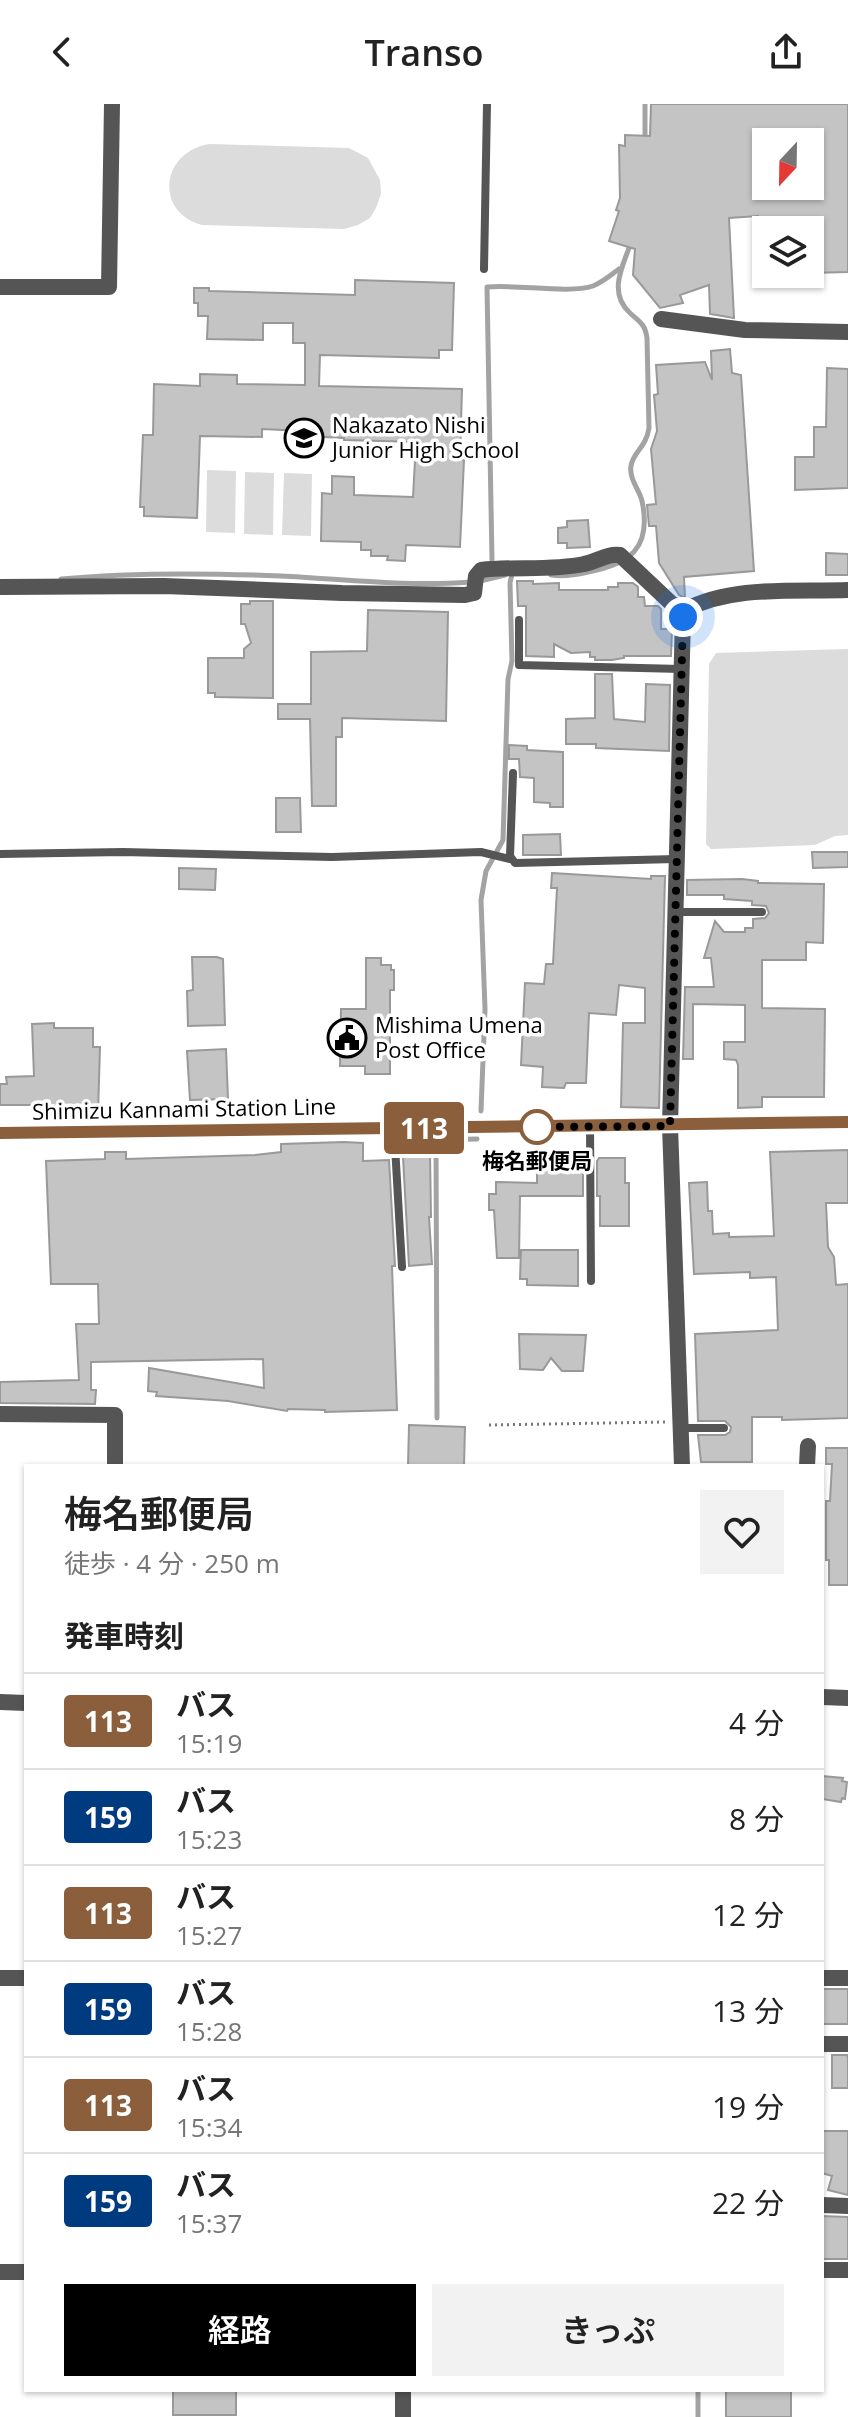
<!DOCTYPE html>
<html lang="ja">
<head>
<meta charset="utf-8">
<style>
	:root { --surface:#fff; --page:#f2f2f2; --text:#222; --muted:#767676; --line:#e0e0e0; --accent:#000 }
	body { margin:0; font-family:"Open Sans","Noto Sans JP",sans-serif; background:var(--page); color:var(--text); height:100vh; display:flex; flex-direction:column; font-size:30px; white-space:nowrap }
	* { box-sizing:border-box; margin:0 }
	p { font-size:26px; color:var(--muted) }
	.icon { flex:none; width:44px; height:44px; fill:none; stroke:currentColor; stroke-width:2; stroke-linecap:round; stroke-linejoin:round }
	.map { position:relative; flex:1; overflow:hidden }
	.sheet { position:absolute; left:24px; top:1360px; width:800px; height:928px; display:flex; flex-direction:column; background:var(--surface); border-radius:0px; box-shadow:0 2px 6px #0004 }
	.sheet>* { flex:none }
	.badge { padding:0 16px; border-radius:6px; font-size:28px; line-height:52px }
	.needle { width:52px; rotate:202deg }
	.controls { position:absolute; left:752px; top:24px; display:grid; gap:16px }
	.controls a { display:grid; place-items:center; width:72px; height:72px; border-radius:0px; background:var(--surface); box-shadow:0 2px 6px #0004; font-size:40px }
	.you { position:absolute; width:40px; height:40px; margin:-20px; border:6px solid #fff; border-radius:50%; background:#1a73e8; box-shadow:0 0 0 12px #1a73e833 }
	.map>.badge { position:absolute; translate:-50% -50%; box-shadow:0 0 0 4px #fff }
	h2 { padding:0 40px; font-size:30px; line-height:72px }
	.round { display:grid; place-items:center; flex:none; width:84px; height:84px; border-radius:0px; background:var(--page) }
	.summary { display:flex; align-items:center; justify-content:space-between; height:136px; padding:0 40px }
	h1 { font-size:38px; font-weight:600; line-height:60px }
	.action { display:flex; gap:16px; margin-top:auto; padding:16px 40px }
	.action a { flex:1; height:92px; border-radius:0px; background:var(--accent); color:#fff; font-size:32px; font-weight:600; line-height:92px; text-align:center }
	.action a+a { background:var(--page); color:var(--text) }
	ul { padding:0; list-style:none }
	li { display:flex; align-items:center; gap:24px; height:96px; padding:0 40px; border-top:2px solid var(--line) }
	li div { flex:1 }
	li b { display:block; font-size:30px }
	li em { font-style:normal }
	li .badge { min-width:88px; font-weight:700; text-align:center }
	header { display:flex; justify-content:space-between; align-items:center; height:104px; padding:0 40px; background:var(--surface); font-size:36px; font-weight:600 }
	.map>svg:first-child { display:block }
</style>
</head>
<body>
<header><svg class="icon" aria-label="back" viewBox="0 0 24 24"><path d="M15 5l-7 7 7 7"/></svg>Transo<svg class="icon" aria-label="share" viewBox="0 0 24 24"><path d="M12 15V3M7 8l5-5 5 5M5 13v7h14v-7"/></svg></header>
<div class="map">
<svg width="848" height="2313" viewBox="0 0 848 2313">
	<rect width="100%" height="100%" fill="#fff"/>
	<path fill="#dcdcdc" d="M209 40 349 44 368 54 380 76 381 90 376 104 370 114 358 121 344 125 202 121C154 108 161 48 209 40Z
		M207 366 236 367 235 429 206 428Z
		M245 368 274 369 273 431 244 430Z
		M284 369 312 370 311 432 282 431Z
		M848 545V731L835 732 815 741 711 745 706 740 709 560 716 549Z"/>
	<g fill="none" stroke-linecap="round" stroke-linejoin="round">
		<path stroke="#a3a3a3" stroke-width="5" d="M645 0V35
			M492 456 487 183C516 180 569 190 593 182 603 178 611 171 619 165
			M551 471C564 473 575 471 588 468 630 460 652 444 642 397 639 385 629 375 631 362 633 348 646 344 649 324L647 234C645 220 640 218 630 209 608 189 622 163 631 139
			M61 475C134 468 207 469 281 472 344 475 407 483 470 478
			M480 477 505 471
			M481 1007 485 905 481 796 486 767 503 736 508 575 512 557 510 479 512 470
			M437 1314 436 1036 477 1035
			M698 2286V2313"/>
	</g>
	<path fill="#c4c4c4" stroke="#999" stroke-width="2" fill-rule="evenodd" d="M651 0H848V168L810 169V126H758V112L729 114 734 214 710 210 709 181 680 191 683 199 660 204 633 171 635 145 609 137 619 107 616 106 620 94 619 41 625 42V31L650 32ZM766 38H810V82H766Z
		M355 176 454 179 452 246H439V254L320 251 319 282 462 285 460 355 464 356 460 443 406 441 405 457 387 456 388 452H371V446H361V438L321 437 322 389 332 390V372L354 373V391L413 393 416 338 344 336V334L304 332V327L262 325V333L200 332 197 414 144 412V403H140L143 331H153L154 280 200 282V270L237 271V280L305 281V239H293V219H263V236L207 235 208 212H198V199H194V184H209V187L355 191Z
		M730 245 732 269 741 271 754 467 684 473 685 494 679 491 659 459 656 422H649L647 401 656 400 651 345 657 327 654 291 658 290 656 261 705 258 712 276 711 247Z
		M827 264 848 265V384L795 386V353H814V323H826Z
		M588 416 590 443 567 444V439H558V424L567 423V417Z
		M826 449 848 450V471H826Z
		M517 477H533V480L559 479V486H608V483H618V479H633L638 483V493H644L645 502H658L661 505V525H672L671 552H624V554L612 556H595V553H590V548L571 549 554 540V553L526 552V502H518Z
		M250 497H273V594L215 593V589H208V554H244V545L251 539 245 520H241V500H250Z
		M368 506 448 508 446 617 342 614V633H336V702H312L310 615H278V600H311V548L367 547Z
		M595 570H612L614 615 645 618 646 580 670 581 669 647 596 644V640H566V615L595 614Z
		M509 641 527 642V646L563 648V703H550V699L534 698V674L520 673 519 655H509Z
		M276 694H300L301 728H276Z
		M560 730 561 751H523V731Z
		M812 748H848V763L813 764Z
		M179 764 216 765 215 786 179 785Z
		M552 769 651 775V772H665L659 1004 621 1003 623 919H645V884L619 881 616 911 589 909 586 979H566L564 984 542 983 543 963 521 961 525 879 544 880 546 860H553L557 784H551Z
		M742 775 758 777V779L824 780 823 839 806 838V856H762V904L825 905 824 993H762V1003L738 1004V961L736 956 724 955V938H745V901L693 900V955H683L685 883H714L711 854H704L715 817 724 828H745V824H753V815L765 814 769 809 766 802 752 801V797L724 795V791H687V776Z
		M192 853H217L223 855 225 921 188 922 187 887 193 886Z
		M366 854H381V861H391V866H394V886H390V970H365V962H340L341 905H366Z
		M54 919V924H93V943H100L98 1010 35 1011V1001H0V980H7L6 973 34 972 32 920Z
		M226 945 228 995 190 996 187 947Z
		M402 1035H433V1050H430L431 1113H429L432 1160 409 1162Z
		M344 1038 363 1039V1057L389 1056 395 1162H392L397 1306 325 1308V1306L288 1305 287 1307 228 1297 156 1292 157 1288 148 1287 149 1264 264 1284 263 1255 91 1258V1286H96L95 1300 0 1299V1278L79 1276 76 1220H99L98 1180H51L46 1057 105 1055V1048H126V1055L255 1051 281 1048V1040Z
		M848 1046V1099H826L828 1143 834 1153 836 1181 848 1180V1314L782 1316V1313H752V1358H701L698 1331H725L730 1328 731 1323 725 1317H698L695 1230 778 1226 776 1173 750 1174V1168L694 1170 689 1079 707 1078 708 1107H712L713 1130 729 1129V1133L774 1132 770 1048Z
		M599 1054H625V1079H629V1122H600V1092H597V1057Z
		M537 1057H583V1092H520L519 1154H497L494 1106H489V1090H496V1078L537 1079Z
		M521 1146H578V1182L527 1181V1175H520Z
		M519 1230 586 1231 583 1267H562L551 1254 543 1266 520 1265Z
		M409 1321 465 1323 464 1362H408Z
		M826 1344H848V1481H829V1456H826V1397H830L832 1360H826Z
		M822 1672 843 1674 842 1677 847 1678 845 1695 842 1694 841 1698 822 1695Z
		M822 1885H848V1920H822Z
		M832 1951H847L848 1954V1984H832Z
		M822 2027H848V2091L828 2086 832 2072 822 2069Z
		M822 2112 848 2113V2155H822Z
		M173 2286H236V2311H173Z
		M726 2286H791V2313H726Z"/>
	<g fill="none" stroke-linecap="round" stroke-linejoin="round">
		<path stroke="#777" stroke-width="3" stroke-dasharray="2 4" stroke-linecap="butt" d="M489 1321 665 1318"/>
		<path stroke="#555" stroke-width="8" d="M484 165 487 0
			M519 516V561L681 565
			M513 669 510 752 515 759 676 755
			M0 750 123 748 332 753 481 748 510 755
			M675 808H762
			M590 1022 591 1177
			M394 1025 402 1163
			M681 1324H724"/>
		<path stroke="#555" stroke-width="16" d="M0 183H109L112 0
			M661 215 745 226 848 228
			M0 483 164 482 342 489 465 491 474 489 476 472 481 466C515 462 551 467 584 460 596 458 608 449 620 451L672 500 685 506
			M0 1310 115 1311V1362
			M682 1362 670 1022 683 513 685 506C733 481 795 488 848 486
			M807 1362 808 1342
			M822 1593 848 1594
			M0 1598 26 1599
			M0 1874H26
			M822 1874H848
			M822 1940H848
			M822 2101 848 2102
			M822 2166H848
			M0 2168H26
			M403 2286V2313"/>
		<path stroke="#222" stroke-width="16" d="M0 1029 848 1018"/>
	</g>
	<g fill="none" stroke-linecap="round" stroke-linejoin="round">
		<defs>
			<path id="line" d="M0 1029 848 1018"/>
		</defs>
		<use href="#line" stroke="#fff" stroke-width="18"/>
		<use href="#line" stroke="#8b5e3c" stroke-width="12"/>
		<path stroke="#000" stroke-width="8" stroke-dasharray="0 14.4" d="M537 1023H534L670 1022 683 513"/>
	</g>
	<defs>
		<symbol id="school-ring" viewBox="-11 -11 22 22"><circle r="9.5" fill="#fff" stroke="#000" stroke-width="1.5"/><path d="M0-5L7-2L0 1L-7-2ZM-4 1L0 2.5L4 1V4Q0 6-4 4Z" fill="#000"/></symbol>
		<symbol id="civic-ring" viewBox="-11 -11 22 22"><circle r="9.5" fill="#fff" stroke="#000" stroke-width="1.5"/><path d="M-.6-6.5H3V-4.5H.6V-3L4-1V1h2V6H-6V1h2V-1L-.6-3ZM-1.2 2.5V6h2.4V2.5Z" fill="#000"/></symbol>
	</defs>
	<g fill-rule="evenodd">
		<use href="#school-ring" x="282" y="312" width="44" height="44"/>
		<use href="#civic-ring" x="325" y="912" width="44" height="44"/>
	</g>
	<circle fill="#fff" stroke="#8b5e3c" stroke-width="4" cx="537" cy="1023" r="16"/>
	<g text-anchor="middle" stroke-width="7" stroke-linejoin="round" paint-order="stroke">
		<g font-size="22" fill="#000" stroke="#fff" text-anchor="start">
			<text x="332" y="329">Nakazato Nishi<tspan x="332" dy="25">Junior High School</tspan></text>
			<text x="375" y="929">Mishima Umena<tspan x="375" dy="25">Post Office</tspan></text>
		</g>
		<g font-size="22" fill="#000" stroke="#fff">
			<text transform="translate(184 1005) rotate(-1)" y="8">Shimizu Kannami Station Line</text>
		</g>
		<g font-size="22" font-weight="bold" fill="#000" stroke="#fff">
			<text x="537" y="1065">梅名郵便局</text>
		</g>
	</g>
</svg>
<div class="controls">
<a><svg class="needle" viewBox="-14 -14 28 28"><path d="M0-13l5 13h-10z" fill="#e53935"/><path d="M0 13l5-13h-10z" fill="#767676"/></svg></a>
<a><svg class="icon" aria-label="layers" viewBox="0 0 24 24"><path d="M12 4l9 5-9 5-9-5zM3 14l9 5 9-5"/></svg></a>
</div>
<div class="you" style="left:683px;top:513px"></div>
<b class="badge" style="left:424px;top:1024px;background:#8b5e3c;color:#fff">113</b>
<section class="sheet">
<div class="summary"><div><h1>梅名郵便局</h1><p>徒歩 · 4 分 · 250 m</p></div><a class="round"><svg class="icon" aria-label="heart" viewBox="0 0 24 24"><path d="M12 20l-8-8c-3-5 5-10 8-4 3-6 11-1 8 4z"/></svg></a></div>
<h2>発車時刻</h2>
<ul>
<li><span class="badge" style="background:#8b5e3c;color:#fff">113</span><div><b>バス</b><p>15:19</p></div><em>4 分</em></li>
<li><span class="badge" style="background:#003b80;color:#fff">159</span><div><b>バス</b><p>15:23</p></div><em>8 分</em></li>
<li><span class="badge" style="background:#8b5e3c;color:#fff">113</span><div><b>バス</b><p>15:27</p></div><em>12 分</em></li>
<li><span class="badge" style="background:#003b80;color:#fff">159</span><div><b>バス</b><p>15:28</p></div><em>13 分</em></li>
<li><span class="badge" style="background:#8b5e3c;color:#fff">113</span><div><b>バス</b><p>15:34</p></div><em>19 分</em></li>
<li><span class="badge" style="background:#003b80;color:#fff">159</span><div><b>バス</b><p>15:37</p></div><em>22 分</em></li>
</ul>
<div class="action"><a>経路</a><a>きっぷ</a></div>
</section>
</div>
</body>
</html>
